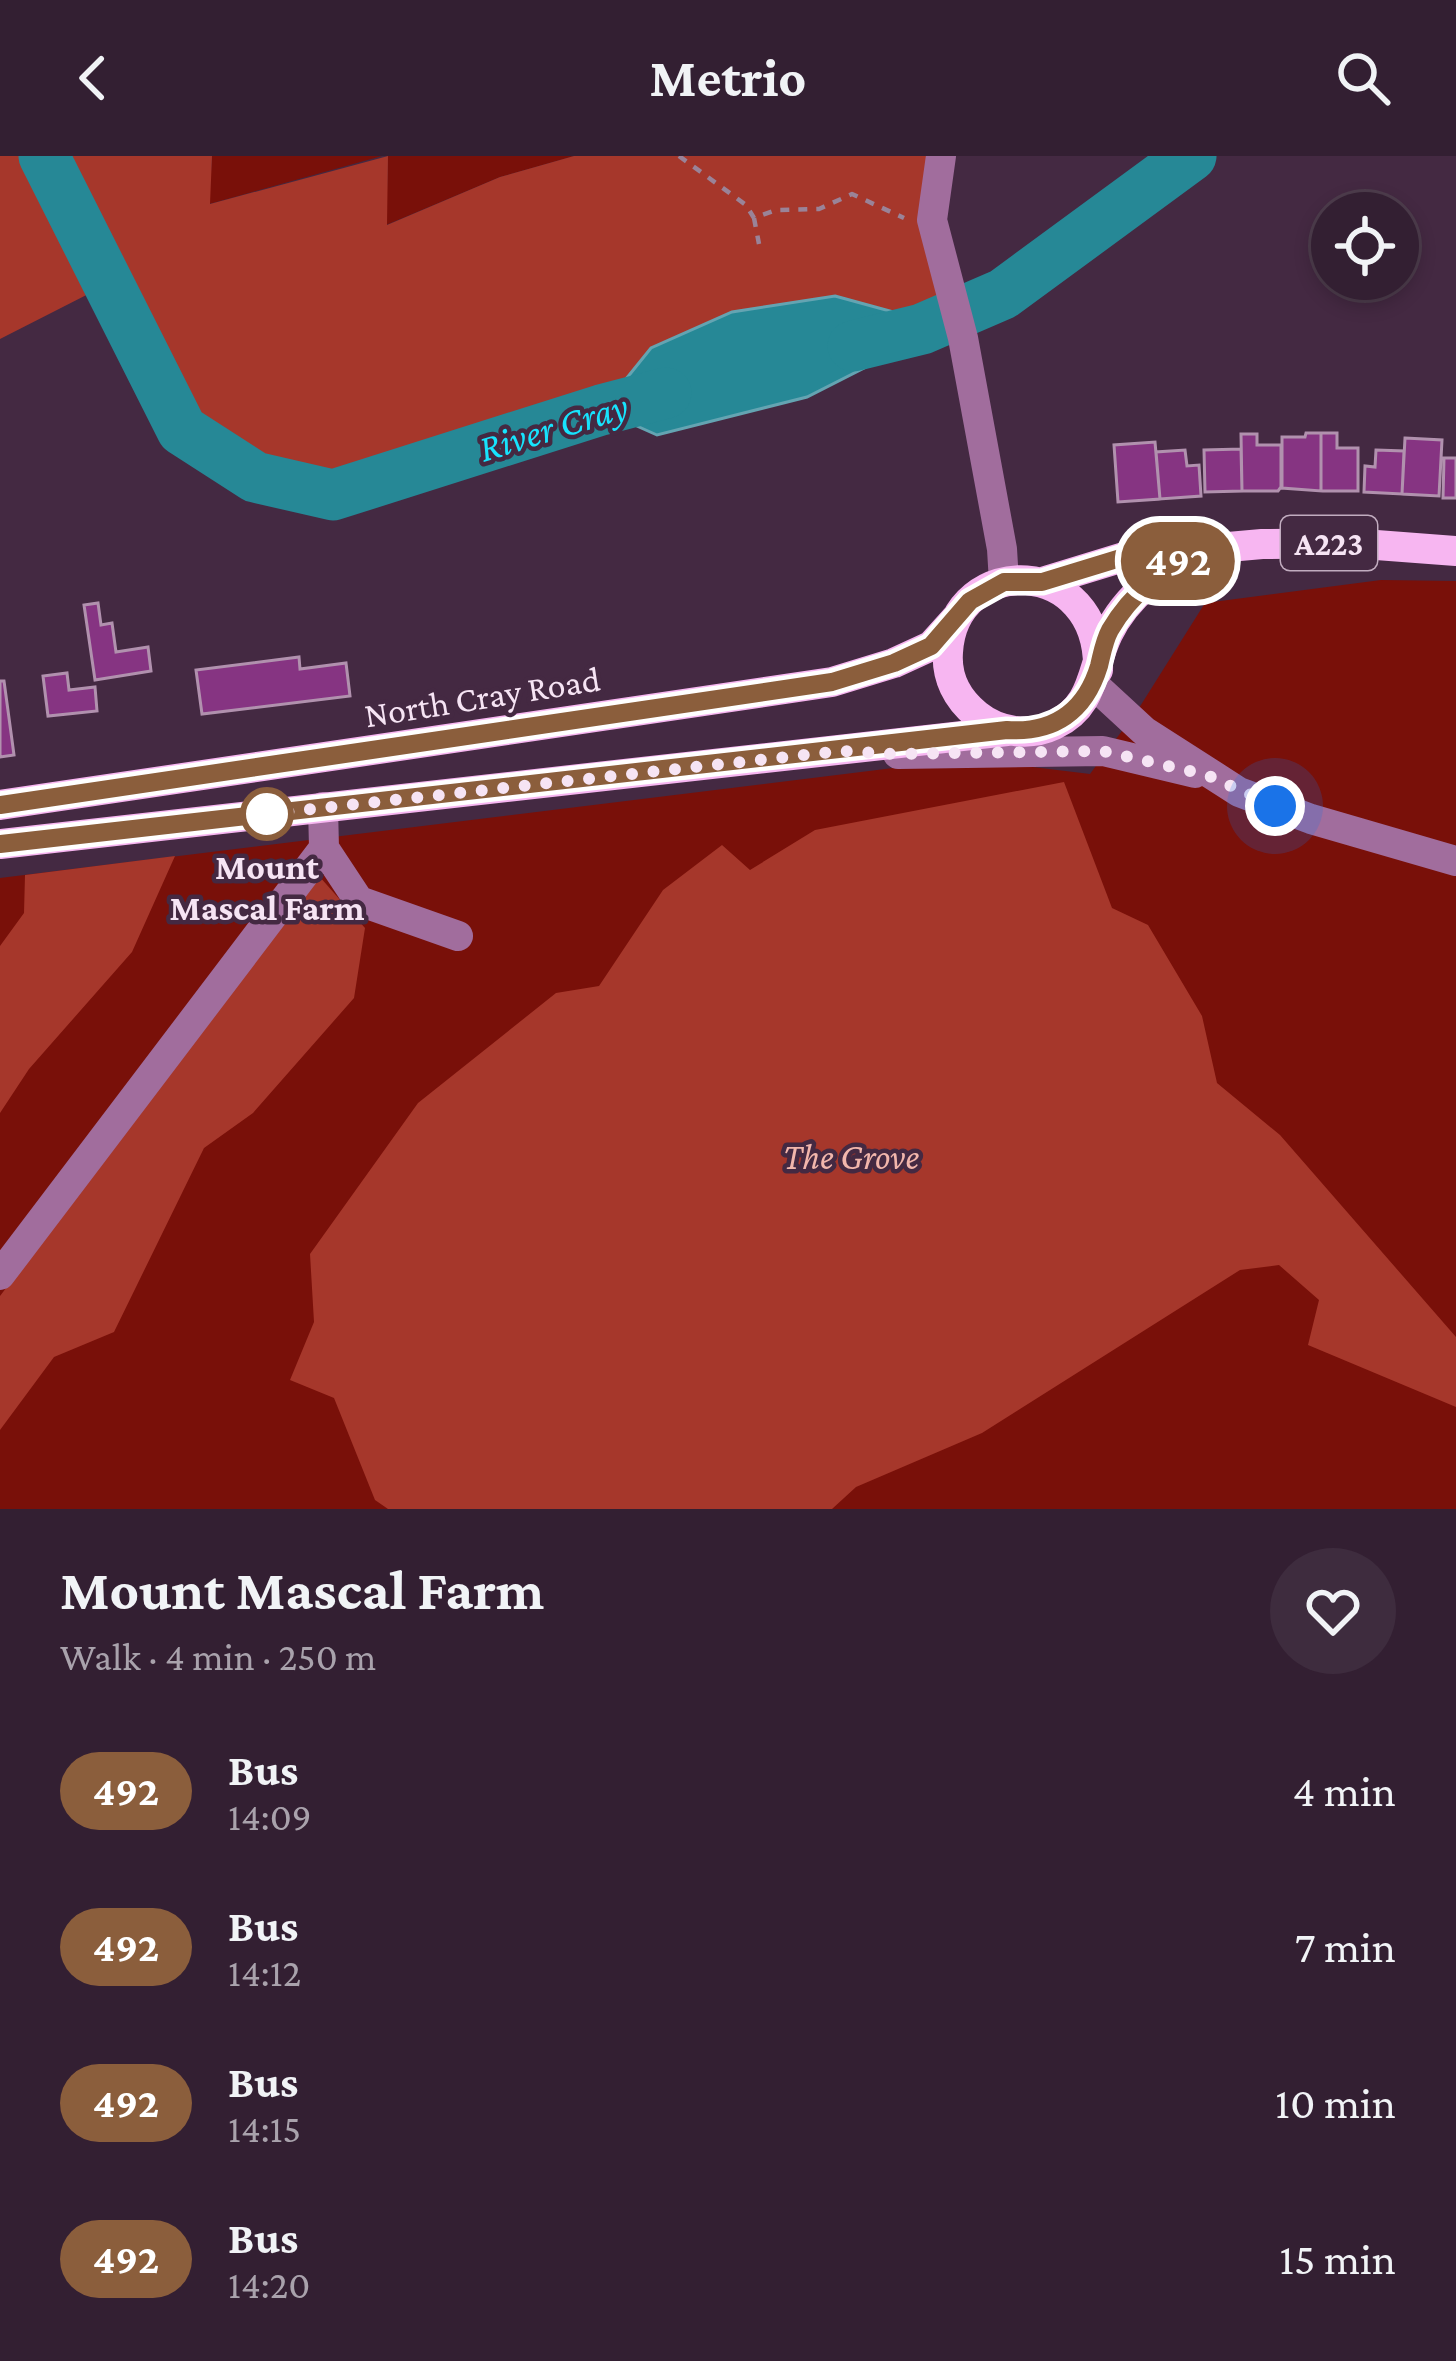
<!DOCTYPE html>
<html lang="en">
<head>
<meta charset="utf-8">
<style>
	:root { --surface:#331f32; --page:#3e2c3e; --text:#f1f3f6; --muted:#a9a2ac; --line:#4e3d4d }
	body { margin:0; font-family:"Crimson Pro",serif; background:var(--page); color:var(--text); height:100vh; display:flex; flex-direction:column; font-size:45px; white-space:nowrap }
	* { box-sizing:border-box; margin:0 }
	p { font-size:39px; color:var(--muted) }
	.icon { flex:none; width:66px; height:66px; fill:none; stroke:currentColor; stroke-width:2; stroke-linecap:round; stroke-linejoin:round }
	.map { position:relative; height:1353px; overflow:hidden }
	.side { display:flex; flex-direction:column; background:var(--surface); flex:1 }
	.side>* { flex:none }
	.badge { padding:0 24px; border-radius:39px; font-size:42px; line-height:78px }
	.tools { position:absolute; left:1311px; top:36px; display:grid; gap:24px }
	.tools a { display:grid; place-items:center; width:108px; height:108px; border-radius:50%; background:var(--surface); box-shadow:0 6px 18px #0003,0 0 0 3px var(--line); font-size:60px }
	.you { position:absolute; width:60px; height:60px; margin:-30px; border:9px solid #fff; border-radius:50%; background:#1a73e8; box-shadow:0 0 0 18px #1a73e833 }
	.map>.badge { position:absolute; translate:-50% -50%; box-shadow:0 0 0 6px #fff }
	.round { display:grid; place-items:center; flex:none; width:126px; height:126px; border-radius:63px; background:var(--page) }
	.head { display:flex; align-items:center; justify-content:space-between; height:204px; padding:0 60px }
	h1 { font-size:57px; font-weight:700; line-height:90px }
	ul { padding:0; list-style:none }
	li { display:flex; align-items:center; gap:36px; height:156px; padding:0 60px }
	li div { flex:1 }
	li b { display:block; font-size:45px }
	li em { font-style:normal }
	li .badge { min-width:132px; font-weight:700; text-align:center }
	header { display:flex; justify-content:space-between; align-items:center; height:156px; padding:0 60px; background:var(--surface); font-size:54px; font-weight:700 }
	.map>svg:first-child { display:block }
</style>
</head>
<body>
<header><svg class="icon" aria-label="back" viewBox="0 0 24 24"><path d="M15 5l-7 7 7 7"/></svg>Metrio<svg class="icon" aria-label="search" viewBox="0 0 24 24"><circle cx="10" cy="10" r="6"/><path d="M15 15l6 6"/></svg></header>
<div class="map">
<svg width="1456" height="1353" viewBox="0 0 1456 1353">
	<rect width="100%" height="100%" fill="#442942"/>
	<path fill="#791009" d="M212 0H382L209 48Z
		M388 0H574L500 21 386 69Z
		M1381 424 1456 425V1353H0V722L966 603 1090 618 1139 552 1205 447Z"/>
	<path fill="#a6372b" d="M0 0H212L210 48 388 0 387 69 500 21 574 0H935L958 160 922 173 601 254 333 339 255 321 182 274 108 128 0 183Z
		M1064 626 1112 752 1148 769 1202 860 1217 927 1280 979 1456 1181V1251L1308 1189 1319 1144 1279 1109 1240 1114 982 1277 856 1331 832 1353H388L375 1344 334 1242 290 1224 314 1166 310 1098 418 947 556 837 599 830 663 734 722 689 750 714 815 674Z
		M175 700 132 796 29 913 0 957V790L24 757 25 719Z
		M319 720 365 772 354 842 253 957 204 992 114 1176 54 1201 0 1274V1140Z"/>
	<path fill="#268896" stroke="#64a4b2" stroke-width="3" d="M835 140 919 163 925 181 807 241 657 279 601 254 651 192 732 156Z"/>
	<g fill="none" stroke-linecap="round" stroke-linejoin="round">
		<path stroke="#268896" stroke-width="51" d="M44 0 182 274 255 321 333 339 601 254 666 237
			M853 190 922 173 1003 138 1191 0"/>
	</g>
	<path fill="#863482" stroke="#b191ae" stroke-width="3" d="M1306 277H1321V335L1282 332V281H1305Z
		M1321 277H1337V292H1358V335H1321Z
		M1241 278H1257V289H1281V331L1278 335H1242Z
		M1405 282 1442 284 1439 340 1402 338Z
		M1155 286 1160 343 1118 346 1114 289Z
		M1241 293 1242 335 1205 336 1204 294Z
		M1185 294 1187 310 1199 309 1201 340 1160 343 1156 296Z
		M1376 294 1404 295 1402 338 1364 336 1365 310 1375 311Z
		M1444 302H1456V342H1443Z
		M98 447 101 469 112 467 116 496 148 491 151 515 95 524 84 449Z
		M299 501 300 513 346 507 350 540 202 558 196 514Z
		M67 517 69 534 95 531 97 555 48 560 43 520Z
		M0 525H4L14 599 0 601Z"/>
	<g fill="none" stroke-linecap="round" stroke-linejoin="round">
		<path stroke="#9a8398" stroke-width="4.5" stroke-dasharray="9 9" stroke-linecap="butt" d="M679 0 746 49 754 62 776 54 819 53 852 38 904 62
			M754 62 759 88"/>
		<path stroke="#a16d9d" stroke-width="30" d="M941 0 932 64 963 182 1002 393 1004 426
			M1093 528 1144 575 1239 636 1311 663 1456 705
			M898 598 1103 595 1195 617
			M324 692 359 745 458 780
			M0 1119 324 692 323 651"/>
		<path stroke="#f7b6f1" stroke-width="30" d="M1042 426 1127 400 1262 388 1350 387 1456 395
			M1098 514C1101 399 954 396 948 496 946 521 957 543 977 559 998 576 1029 581 1054 569 1095 550 1091 513 1108 478 1127 438 1164 413 1201 393
			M0 649 832 526 894 507 931 490 958 460
			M0 688 1007 575"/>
	</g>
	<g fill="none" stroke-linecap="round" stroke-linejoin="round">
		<defs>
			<path id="line" d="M0 649 832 526 894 507 931 490 970 445 1004 426H1042L1127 400 1201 393C1164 413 1132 436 1110 474 1104 485 1102 498 1099 510 1085 556 1054 577 1007 574L0 688"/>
		</defs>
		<use href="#line" stroke="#fff" stroke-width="27"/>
		<use href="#line" stroke="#8b5e3c" stroke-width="18"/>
		<path stroke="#f6e4f4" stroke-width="12" stroke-dasharray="0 21.6" d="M267 658 841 595 892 598 1103 595 1207 619 1275 650"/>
	</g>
	<circle fill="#fff" stroke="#8b5e3c" stroke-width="6" cx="267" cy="658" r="24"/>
	<g text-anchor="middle" stroke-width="9" stroke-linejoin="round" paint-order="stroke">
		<rect fill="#442942" stroke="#c1acbf" stroke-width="3" x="1281" y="360" width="96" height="54" rx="9"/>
		<g font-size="33" font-weight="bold" fill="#f6e4f4">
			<text x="1329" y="399">A223</text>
		</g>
		<g font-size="36" fill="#f6e4f4" stroke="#442942">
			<text transform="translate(482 540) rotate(-9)" y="13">North Cray Road</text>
		</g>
		<g font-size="36" font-weight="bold" fill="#f6e4f4" stroke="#442942">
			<text x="267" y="723">Mount<tspan x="267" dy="41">Mascal Farm</tspan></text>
		</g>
		<g font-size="36" font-style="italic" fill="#f2b6ac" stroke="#442942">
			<text x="851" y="1013">The Grove</text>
		</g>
		<g font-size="39" font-style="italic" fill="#17e3fd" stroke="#442942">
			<text transform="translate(553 270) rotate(-17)" y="14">River Cray</text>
		</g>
	</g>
</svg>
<div class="tools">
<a><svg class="icon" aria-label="locate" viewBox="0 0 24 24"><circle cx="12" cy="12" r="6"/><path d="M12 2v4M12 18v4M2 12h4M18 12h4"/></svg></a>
</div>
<div class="you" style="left:1275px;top:650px"></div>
<b class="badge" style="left:1178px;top:405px;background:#8b5e3c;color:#fff">492</b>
</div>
<section class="side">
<div class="head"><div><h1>Mount Mascal Farm</h1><p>Walk · 4 min · 250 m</p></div><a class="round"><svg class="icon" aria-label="heart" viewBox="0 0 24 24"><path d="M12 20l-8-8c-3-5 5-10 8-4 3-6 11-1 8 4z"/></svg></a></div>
<ul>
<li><span class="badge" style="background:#8b5e3c;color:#fff">492</span><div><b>Bus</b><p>14:09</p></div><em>4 min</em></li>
<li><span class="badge" style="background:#8b5e3c;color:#fff">492</span><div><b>Bus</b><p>14:12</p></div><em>7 min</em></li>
<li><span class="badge" style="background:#8b5e3c;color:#fff">492</span><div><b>Bus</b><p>14:15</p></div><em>10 min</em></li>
<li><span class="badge" style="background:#8b5e3c;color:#fff">492</span><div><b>Bus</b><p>14:20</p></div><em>15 min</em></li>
</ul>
</section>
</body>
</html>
